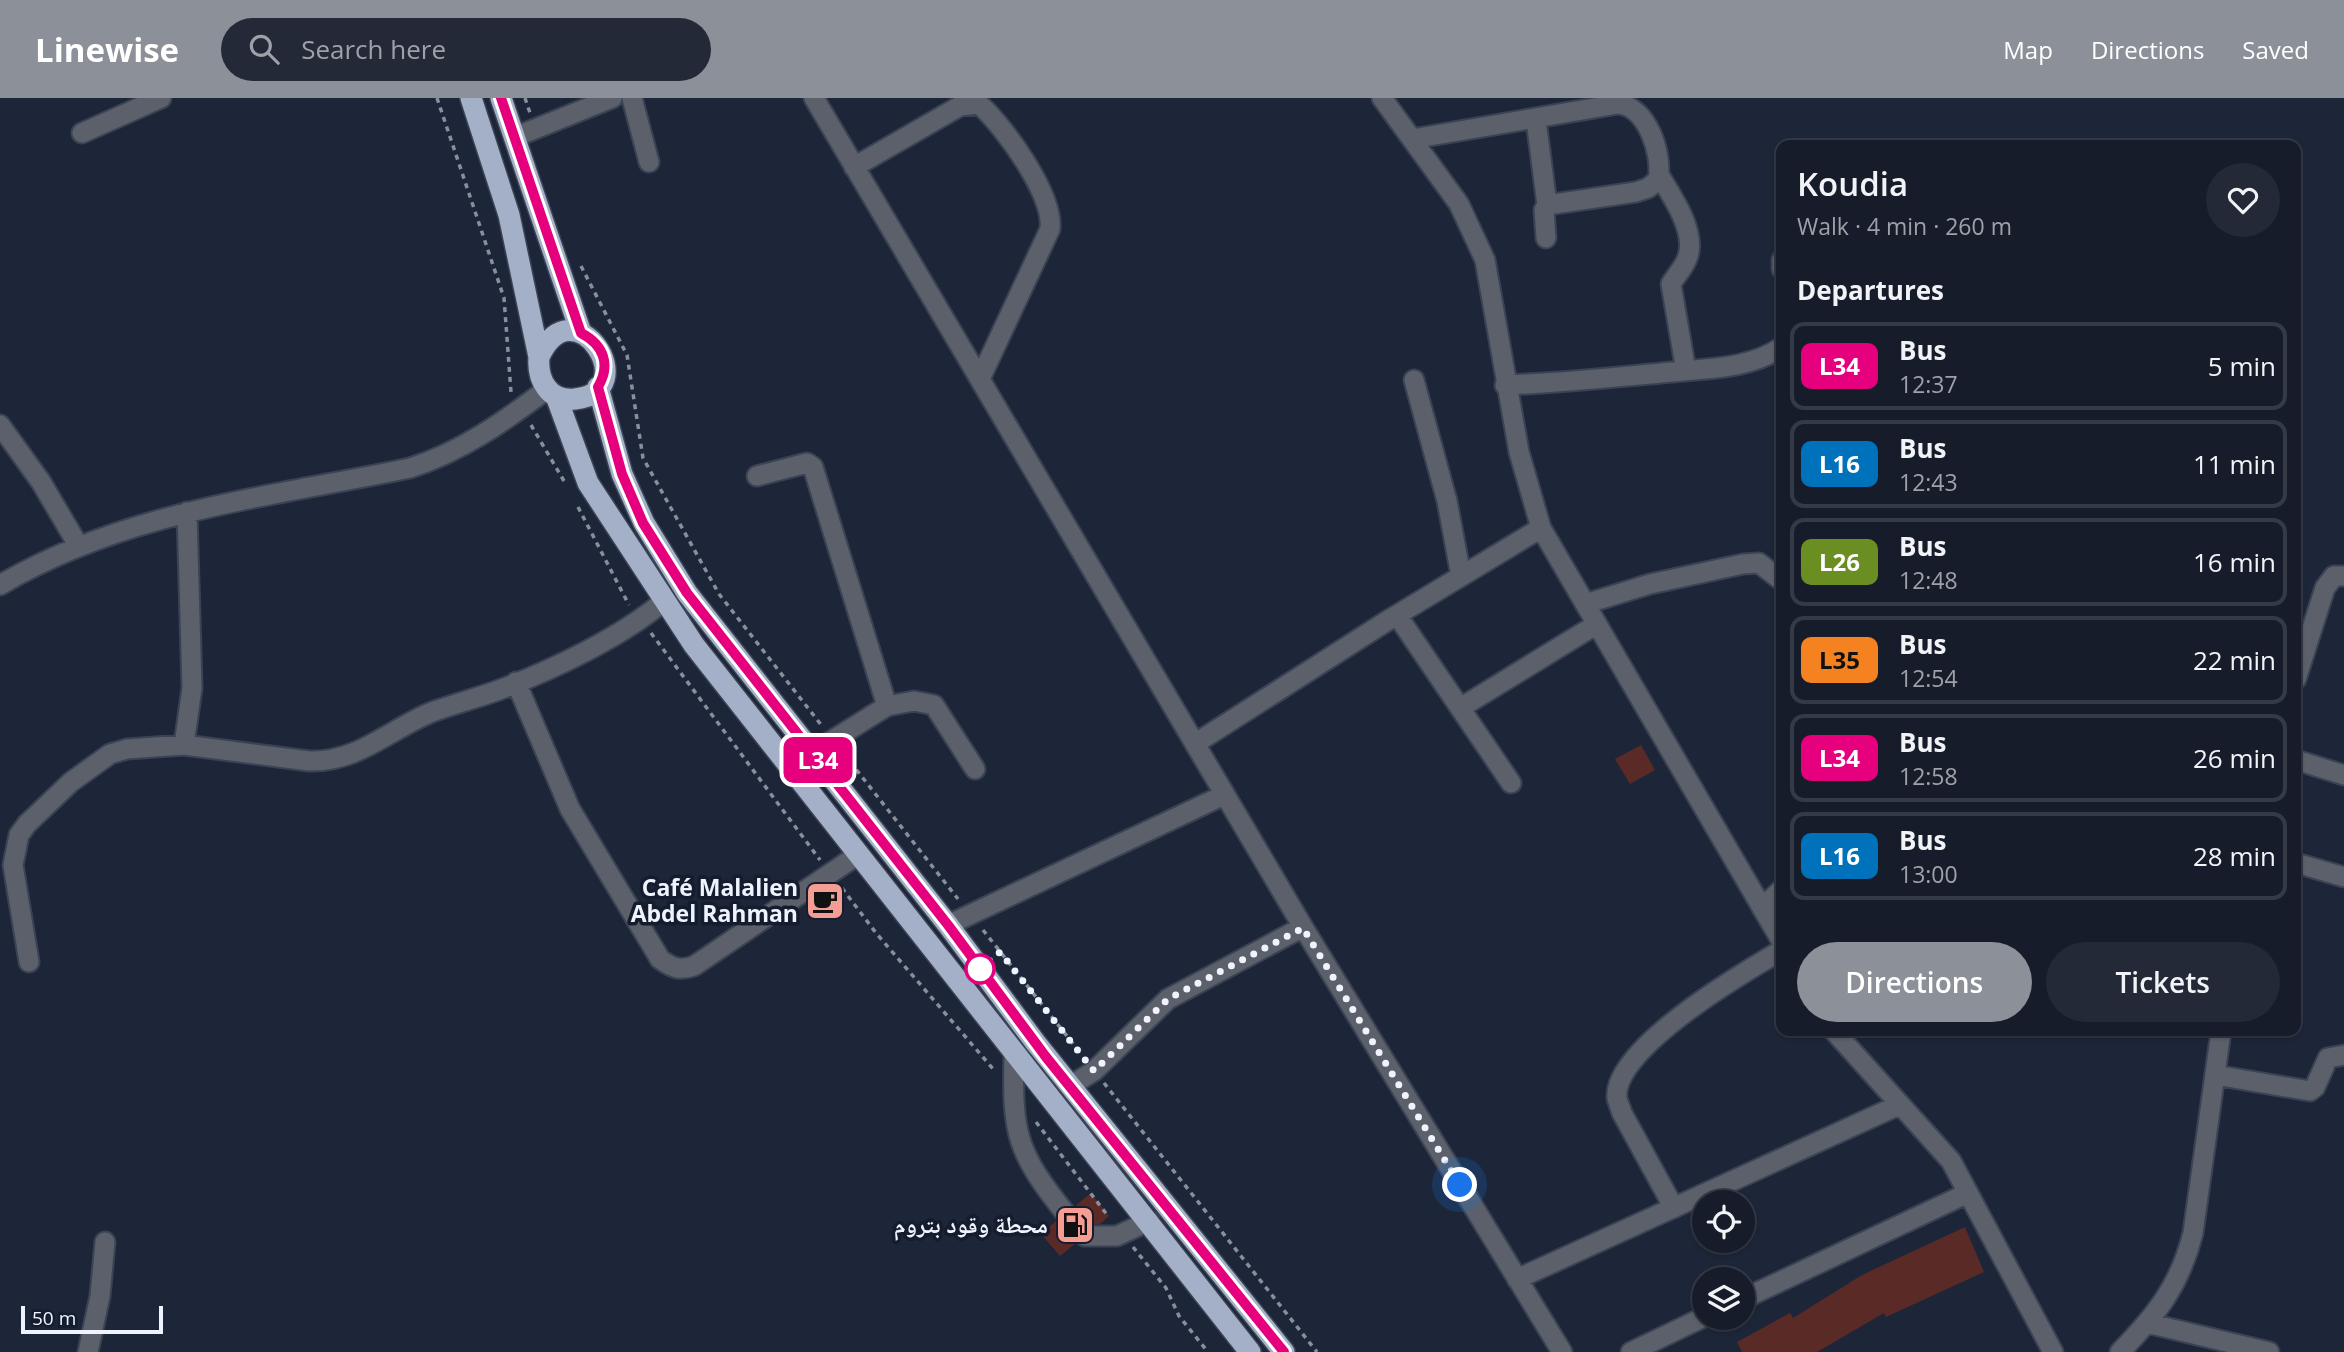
<!DOCTYPE html>
<html lang="en">
<head>
<meta charset="utf-8">
<style>
	:root { --surface:#161c2a; --page:#232936; --text:#f1f3f6; --muted:#9ea1a8; --line:#353a47; --accent:#8c9099 }
	body { margin:0; font-family:"Open Sans","Noto Naskh Arabic",sans-serif; background:var(--page); color:var(--text); height:100vh; display:flex; flex-direction:column; font-size:26px; white-space:nowrap }
	* { box-sizing:border-box; margin:0 }
	p { font-size:23px; color:var(--muted) }
	.icon { flex:none; width:38px; height:38px; fill:none; stroke:currentColor; stroke-width:2; stroke-linecap:round; stroke-linejoin:round }
	.map { position:relative; flex:1; overflow:hidden }
	.panel { position:absolute; left:1776px; top:42px; width:525px; height:896px; display:flex; flex-direction:column; background:var(--surface); border-radius:14px; box-shadow:0 2px 5px #0004,0 0 0 2px var(--line) }
	.panel>* { flex:none }
	.badge { padding:0 14px; border-radius:10px; font-size:24px; line-height:46px }
	.fabs { position:absolute; left:1692px; top:1092px; display:grid; gap:14px }
	.fabs a { display:grid; place-items:center; width:63px; height:63px; border-radius:50%; background:var(--surface); box-shadow:0 2px 5px #0004,0 0 0 2px var(--line); font-size:35px }
	.scale { position:absolute; left:21px; bottom:18px; width:142px; box-sizing:border-box; padding-left:7px; border:4px solid #eef3fd; border-top:0; font-size:19px; line-height:24px; white-space:nowrap; color:#eef3fd; -webkit-text-stroke:5px #141c2e; paint-order:stroke }
	.you { position:absolute; width:35px; height:35px; margin:-18px; border:5px solid #fff; border-radius:50%; background:#1a73e8; box-shadow:0 0 0 10px #1a73e833 }
	.map>.badge { position:absolute; translate:-50% -50%; box-shadow:0 0 0 4px #fff }
	h2 { padding:0 21px; font-size:26px; line-height:63px }
	.round { display:grid; place-items:center; flex:none; width:74px; height:74px; border-radius:37px; background:var(--page) }
	.overview { display:flex; align-items:center; justify-content:space-between; height:119px; padding:0 21px }
	h1 { font-size:33px; font-weight:600; line-height:52px }
	.button { display:flex; gap:14px; margin-top:auto; padding:14px 21px }
	.button a { flex:1; height:80px; border-radius:42px; background:var(--accent); color:#fff; font-size:28px; font-weight:600; line-height:80px; text-align:center }
	.button a+a { background:var(--page); color:var(--text) }
	ul { padding:0; list-style:none }
	li { display:flex; align-items:center; gap:21px; height:88px; margin:0 14px 10px; padding:0 7px; border:4px solid var(--line); border-radius:14px }
	li div { flex:1 }
	li b { display:block; font-size:26px }
	li em { font-style:normal }
	li .badge { min-width:77px; font-weight:700; text-align:center }
	header { display:flex; align-items:center; gap:42px; box-sizing:border-box; height:98px; padding:0 35px; background:var(--accent); color:#fff }
	header strong { font-size:33px }
	nav { display:flex; gap:38px; margin-inline-start:auto; font-size:24px }
	.search { width:490px; height:63px; background:var(--page); display:flex; align-items:center; gap:18px; box-sizing:border-box; padding:0 24px; border-radius:38px; color:var(--muted); font-size:26px }
	.map>svg:first-child { display:block }
</style>
</head>
<body>
<header>
<strong>Linewise</strong>
<div class="search"><svg class="icon" aria-label="search" viewBox="0 0 24 24"><circle cx="10" cy="10" r="6"/><path d="M15 15l6 6"/></svg>Search here</div>
<nav><a>Map</a><a>Directions</a><a>Saved</a></nav>
</header>
<div class="map">
<svg width="2344" height="1254" viewBox="0 0 2344 1254">
	<rect width="100%" height="100%" fill="#1d2638"/>
	<path fill="#592a26" d="M1641 647 1655 672 1630 686 1615 661Z
		M1091 1095 1109 1118 1100 1126 1078 1128 1073 1137 1076 1145 1060 1158 1041 1136 1056 1123 1067 1128 1074 1125 1078 1115 1075 1108Z
		M1965 1129 1984 1174 1886 1219 1884 1215 1817 1254H1742L1737 1244 1790 1215 1793 1220 1862 1177Z"/>
	<g fill="none" stroke-linecap="round" stroke-linejoin="round">
		<path stroke="#3c4556" stroke-width="19" stroke-dasharray="19 10" stroke-linecap="butt" d="M1066 1116 1085 1138"/>
		<defs>
			<path id="minor" d="M632 0 649 64
				M814 0 1303 829 1562 1254
				M1382 0 1459 106 1485 162 1519 354 1541 430 1782 844
				M1536 22 1547 107
				M82 35 161 0
				M515 39 612 0
				M1412 41 1618 6C1647 8 1663 56 1658 82L1648 90 1636 94 1547 107 1544 112 1546 140
				M854 69 960 8 979 6C1004 28 1054 97 1050 131L980 281
				M1659 77C1672 98 1696 133 1688 158 1685 169 1676 177 1671 186L1686 273
				M1782 162V171
				M1414 282 1447 403 1461 478
				M1505 287C1562 285 1616 279 1672 274 1710 270 1749 271 1782 249
				M0 327 41 384 78 447
				M757 378 807 365 813 369 887 608 812 655
				M0 487C126 413 270 399 410 370 461 354 505 323 547 291
				M1585 506 1650 486 1743 466 1759 465 1782 483
				M1397 517 1511 685
				M2296 581 2325 490 2334 478H2344
				M516 584 570 711 660 861C672 870 680 873 694 868L859 756
				M887 608 914 603 934 607 975 671
				M1460 610 1597 526
				M1196 645 1387 523 1541 430
				M184 647 309 663C357 665 390 631 432 614 454 606 477 600 499 592 552 572 620 540 664 503
				M2296 662 2344 677
				M2296 765 2344 779
				M1762 810 1782 791
				M948 827 1224 697
				M29 864 13 767 19 737 27 726 71 684 110 656 127 651 184 647 192 590 187 414
				M1834 933 1951 1063 2053 1254
				M1014 957C1012 1035 1016 1054 1066 1116
				M2215 977 2310 993 2315 989 2328 960 2344 957
				M1070 988 1094 973 1168 901 1303 829
				M1674 1110 1622 1015C1621 1011 1618 1005 1617 1000 1612 951 1744 874 1782 852
				M1085 1138H1117L1149 1123
				M1517 1181 1899 1007
				M1743 1201 1968 1095
				M2147 1225 2269 1254
				M88 1254 100 1198 105 1144
				M1631 1254 1704 1219
				M2120 1254C2157 1216 2180 1187 2193 1135L2221 933"/>
			<path id="highway" d="M471 0 509 117 539 259C537 282 549 304 575 301 646 294 574 183 539 259
				M501 0 581 235
				M598 289 622 376 644 425 687 495 948 827 1035 944 1284 1254
				M556 298 588 385 694 547 1250 1254"/>
		</defs>
		<use href="#minor" stroke="#3a4354" stroke-width="23"/>
		<use href="#highway" stroke="#3a4354" stroke-width="24"/>
		<path stroke="#888f9c" stroke-width="3.5" stroke-dasharray="5 5" stroke-linecap="butt" d="M437 0 504 200 511 294
			M525 0 530 15
			M581 168 627 257 643 360 719 496 822 628
			M531 327 564 383
			M578 409 629 507
			M651 535 820 762
			M844 656 958 801
			M842 790 876 835 994 972
			M983 832 1082 957
			M1104 985 1317 1254
			M1036 1024 1108 1118
			M1133 1149 1166 1190 1179 1218 1208 1254"/>
		<use href="#minor" stroke="#5b606a" stroke-width="19"/>
		<use href="#highway" stroke="#a4b0c8" stroke-width="21"/>
	</g>
	<g fill="none" stroke-linecap="round" stroke-linejoin="round">
		<defs>
			<path id="line" d="M501 0 581 235C604 247 611 267 598 289L622 376 643 425 687 495 948 827 1046 959 1284 1254"/>
		</defs>
		<use href="#line" stroke="#fff" stroke-width="16"/>
		<use href="#line" stroke="#e6007e" stroke-width="10"/>
		<path stroke="#eef3fd" stroke-width="7" stroke-dasharray="0 12.6" d="M980 871 1000 854 1094 973 1168 901 1303 830 1460 1087"/>
	</g>
	<defs>
		<symbol id="cafe-square" viewBox="-11 -11 22 22"><rect x="-9" y="-9" width="18" height="18" rx="4" fill="#f59c93" stroke="#141c2e"/><path d="M-5.5-4.5H6V0H3Q3 3.5 0 3.5H-2.5Q-5.5 3.5-5.5 0ZM3-3.2v2h1.7v-2ZM-6 4.5H4V6H-6Z" fill="#111"/></symbol>
		<symbol id="fuel-square" viewBox="-11 -11 22 22"><rect x="-9" y="-9" width="18" height="18" rx="4" fill="#f59c93" stroke="#141c2e"/><path d="M-5.5-6h7V0h2V4h1.3V-2.5L3-4.5l.8-.8L6-3V5H2.5V1h-1V6h-7ZM-4.2-4.7v3.2H.2V-4.7Z" fill="#111"/></symbol>
	</defs>
	<g fill-rule="evenodd">
		<use href="#cafe-square" x="803" y="781" width="44" height="44"/>
		<use href="#fuel-square" x="1053" y="1105" width="44" height="44"/>
	</g>
	<circle fill="#fff" stroke="#e6007e" stroke-width="3.5" cx="980" cy="871" r="14"/>
	<g text-anchor="middle" stroke-width="7" stroke-linejoin="round" paint-order="stroke">
		<g font-size="23" font-weight="bold" fill="#eef3fd" stroke="#141c2e" text-anchor="end">
			<text x="798" y="798">Café Malalien<tspan x="798" dy="26">Abdel Rahman</tspan></text>
			<text x="1048" y="1135">محطة وقود بتروم</text>
		</g>
	</g>
</svg>
<div class="fabs">
<a><svg class="icon" aria-label="locate" viewBox="0 0 24 24"><circle cx="12" cy="12" r="6"/><path d="M12 2v4M12 18v4M2 12h4M18 12h4"/></svg></a>
<a><svg class="icon" aria-label="layers" viewBox="0 0 24 24"><path d="M12 4l9 5-9 5-9-5zM3 14l9 5 9-5"/></svg></a>
</div>
<div class="scale">50 m</div>
<div class="you" style="left:1460px;top:1087px"></div>
<b class="badge" style="left:818px;top:662px;background:#e6007e;color:#fff">L34</b>
<section class="panel">
<div class="overview"><div><h1>Koudia</h1><p>Walk · 4 min · 260 m</p></div><a class="round"><svg class="icon" aria-label="heart" viewBox="0 0 24 24"><path d="M12 20l-8-8c-3-5 5-10 8-4 3-6 11-1 8 4z"/></svg></a></div>
<h2>Departures</h2>
<ul>
<li><span class="badge" style="background:#e6007e;color:#fff">L34</span><div><b>Bus</b><p>12:37</p></div><em>5 min</em></li>
<li><span class="badge" style="background:#0072bc;color:#fff">L16</span><div><b>Bus</b><p>12:43</p></div><em>11 min</em></li>
<li><span class="badge" style="background:#6b8e23;color:#fff">L26</span><div><b>Bus</b><p>12:48</p></div><em>16 min</em></li>
<li><span class="badge" style="background:#f58220;color:#111">L35</span><div><b>Bus</b><p>12:54</p></div><em>22 min</em></li>
<li><span class="badge" style="background:#e6007e;color:#fff">L34</span><div><b>Bus</b><p>12:58</p></div><em>26 min</em></li>
<li><span class="badge" style="background:#0072bc;color:#fff">L16</span><div><b>Bus</b><p>13:00</p></div><em>28 min</em></li>
</ul>
<div class="button"><a>Directions</a><a>Tickets</a></div>
</section>
</div>
</body>
</html>
